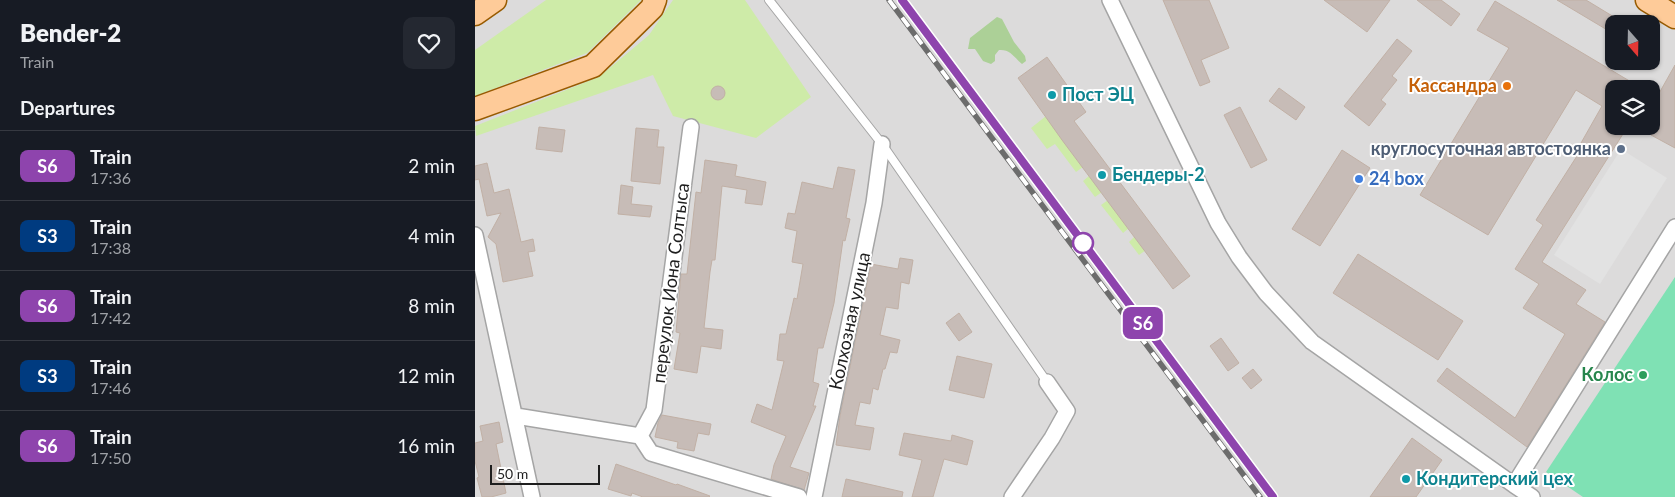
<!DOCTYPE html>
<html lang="en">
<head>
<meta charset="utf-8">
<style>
	:root { --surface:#171b24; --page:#242831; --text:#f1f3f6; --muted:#9ea1a6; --line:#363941 }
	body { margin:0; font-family:Lato,sans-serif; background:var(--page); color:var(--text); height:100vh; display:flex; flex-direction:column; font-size:19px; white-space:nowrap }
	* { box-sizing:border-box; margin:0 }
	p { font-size:16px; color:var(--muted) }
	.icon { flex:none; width:28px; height:28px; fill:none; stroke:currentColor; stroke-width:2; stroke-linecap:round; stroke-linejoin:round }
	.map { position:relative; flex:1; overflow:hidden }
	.panel { display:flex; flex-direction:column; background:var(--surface); width:475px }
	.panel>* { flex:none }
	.badge { padding:0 10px; border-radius:8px; font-size:18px; line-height:32px }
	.needle { width:32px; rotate:160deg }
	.buttons { position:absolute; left:1130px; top:15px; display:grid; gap:10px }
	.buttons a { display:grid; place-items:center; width:55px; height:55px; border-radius:10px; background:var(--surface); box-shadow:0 1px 4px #0004; font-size:25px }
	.scale { position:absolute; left:15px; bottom:12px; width:110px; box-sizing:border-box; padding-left:5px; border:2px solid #1e1e1e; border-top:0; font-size:14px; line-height:18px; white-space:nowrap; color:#1e1e1e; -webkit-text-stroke:4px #fff; paint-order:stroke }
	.map>.badge { position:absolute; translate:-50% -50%; box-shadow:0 0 0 2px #fff }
	h2 { padding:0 20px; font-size:19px; line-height:45px }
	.round { display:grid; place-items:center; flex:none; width:52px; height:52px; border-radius:10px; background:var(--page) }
	.overview { display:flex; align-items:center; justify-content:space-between; height:85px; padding:0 20px }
	h1 { font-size:24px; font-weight:800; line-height:38px }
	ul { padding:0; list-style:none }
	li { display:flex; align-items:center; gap:15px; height:70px; padding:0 20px; border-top:1px solid var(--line) }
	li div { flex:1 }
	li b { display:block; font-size:19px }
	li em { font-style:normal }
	li .badge { min-width:55px; font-weight:700; text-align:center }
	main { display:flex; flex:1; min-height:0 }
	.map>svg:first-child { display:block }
</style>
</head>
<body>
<main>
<section class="panel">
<div class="overview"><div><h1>Bender-2</h1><p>Train</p></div><a class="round"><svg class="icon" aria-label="heart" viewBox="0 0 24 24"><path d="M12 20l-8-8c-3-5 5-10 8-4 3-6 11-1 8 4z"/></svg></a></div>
<h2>Departures</h2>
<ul>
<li><span class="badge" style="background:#8e44ad;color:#fff">S6</span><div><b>Train</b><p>17:36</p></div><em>2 min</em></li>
<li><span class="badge" style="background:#003b80;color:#fff">S3</span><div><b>Train</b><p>17:38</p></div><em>4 min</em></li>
<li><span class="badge" style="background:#8e44ad;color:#fff">S6</span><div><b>Train</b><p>17:42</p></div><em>8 min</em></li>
<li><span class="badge" style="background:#003b80;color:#fff">S3</span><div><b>Train</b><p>17:46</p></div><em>12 min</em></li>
<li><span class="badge" style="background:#8e44ad;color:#fff">S6</span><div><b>Train</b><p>17:50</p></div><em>16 min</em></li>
</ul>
</section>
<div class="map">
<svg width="1200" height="497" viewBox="0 0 1200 497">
	<rect width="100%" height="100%" fill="#efeae3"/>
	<path fill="#dcdbdb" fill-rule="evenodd" d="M0 0H1200V497H0ZM1139 24H1176V61H1139ZM1139 89H1176V126H1139Z"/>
	<path fill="#ceeba8" d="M71 0H166L112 53 0 96V50Z
		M198 0H270L336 97 281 138 198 116 178 75 1 136 0 126 124 77 174 35Z
		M571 116 608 167 601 172 580 144 572 149 556 128Z
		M614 176 627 192 620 197 608 181Z
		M633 200 654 228 648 233 626 205Z
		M660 236 671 250 664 255 654 242Z"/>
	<path fill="#acd097" d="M522 17 527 19 539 42 550 56 551 61 547 64C539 57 535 49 524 50L520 55V61L516 64 508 61 500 49H493L495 38Z"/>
	<path fill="#7fe1b4" d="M1200 277V497H1108L1071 472Z"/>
	<path fill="#e2e2e2" d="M1146 149 1192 178 1125 284 1079 255Z"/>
	<path fill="#c7bcb7" stroke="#c1b0a5" d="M688 0H734L754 48 726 60 735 82 725 86Z
		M849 0H915L892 32Z
		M942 0H966L985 14 976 26Z
		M1082 0H1111L1139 17V34Z
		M1020 1 1168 89H1139V126H1153L1067 262 1111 290 1101 304 1130 322 1052 447 962 381 972 368 1040 418 1090 334 1048 308 1064 284 1040 269 1068 225 1061 220 1109 145 1106 143 1127 106 1101 90 1013 235 945 195 1034 48 1002 30Z
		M922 39 937 51 917 76 922 80 906 100 911 104 894 126 869 106Z
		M572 57 611 112 599 121 715 276 698 289 587 140 543 78Z
		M1200 65V148L1176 135V94L1182 97Z
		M236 93a7 7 0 1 1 14 0a7 7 0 1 1-14 0Z
		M804 88 830 107 821 120 794 101Z
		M765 107 792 160 776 168 749 115Z
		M64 127 90 130 87 152 61 149Z
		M161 128 184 130 182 147H189L185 184 156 181Z
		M867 150 895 168 845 246 817 229Z
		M230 160 262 165 260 176 291 182 287 205 270 203 272 190 247 186 240 260H237L235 272 229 328 248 330 246 349 226 346 222 373 199 369 205 333 201 332 206 274H212L221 192 226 193Z
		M12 163 19 193 34 189 46 242 58 239 60 251 53 252 58 276 28 282 21 244 13 237 26 213 12 216 4 179 0 180V166Z
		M363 167 380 170 371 218 375 219 370 241 368 240 359 303 348 348H343L338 382 344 384 338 406H341L315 467 334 473 329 490 296 479 299 465 311 436 276 422 282 404 297 410 309 361 302 360 305 334H311L319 298 322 299 328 264 317 262 322 231 310 228 313 213 320 214 327 182 358 189Z
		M146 185 158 187 156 204 177 206 175 217 143 214Z
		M883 254 988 321 963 360 858 293Z
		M425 258 438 260 434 284 426 282 423 309 411 307 405 335 425 340 422 353 415 352 410 369H408L403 390 398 388 395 404 385 402 380 425 399 428 395 450 361 445 365 416 396 264 423 269Z
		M484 313 497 332 484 341 471 323Z
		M746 338 764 363 753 371 735 346Z
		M482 356 517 364 509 398 474 390Z
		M778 369 787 380 776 389 767 378Z
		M187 415 236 424 234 435 223 433 219 451 202 448 203 442 180 437 183 423Z
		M24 422 28 442 21 444 31 493 16 497H7L2 478 4 477 0 461V443L8 441 5 426Z
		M429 433 476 441 477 435 498 441 492 465 469 459 458 497H437L447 460 424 455Z
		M937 438 967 460 941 497H895Z
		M141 464 201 485 202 484 235 496 234 497H168L157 493 156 496 133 489Z
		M371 479 428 492 427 497H367Z"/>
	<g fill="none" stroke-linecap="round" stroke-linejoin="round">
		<defs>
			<path id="lane" d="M294 0 407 144 572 382"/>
			<path id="street" d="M635 0 743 223 764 257 791 293 837 342 1039 485
				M0 235 57 497
				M41 416 165 436 176 453 324 497
				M165 436 179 410 216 127
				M339 497 399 203 407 144
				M537 497 577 438 592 411 572 382
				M1057 497 1039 485 1200 227"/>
			<path id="primary" d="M1172 0 1200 17
				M0 14 20 0
				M0 109 118 66 177 8 180 0"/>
		</defs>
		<use href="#lane" stroke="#a5a5a5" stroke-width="10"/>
		<use href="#street" stroke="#a5a5a5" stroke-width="18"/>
		<use href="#primary" stroke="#985b00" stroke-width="25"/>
		<use href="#lane" stroke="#fff" stroke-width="8"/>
		<use href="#street" stroke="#fff" stroke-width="15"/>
		<use href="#primary" stroke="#fecb99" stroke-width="22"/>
		<defs>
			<path id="rail" d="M414 0 785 497
				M427 0 798 497"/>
		</defs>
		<use href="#rail" stroke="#6c6c6c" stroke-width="5.5"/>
		<use href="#rail" stroke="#fff" stroke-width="4" stroke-dasharray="11" stroke-linecap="butt"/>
	</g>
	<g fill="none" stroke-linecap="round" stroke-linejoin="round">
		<defs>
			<path id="line" d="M427 0 798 497"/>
		</defs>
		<use href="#line" stroke="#fff" stroke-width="11"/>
		<use href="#line" stroke="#8e44ad" stroke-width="8"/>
	</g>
	<circle fill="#e8710a" stroke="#fff" stroke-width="2" cx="1032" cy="86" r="5"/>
	<g fill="#0f9aa8" stroke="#fff" stroke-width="2">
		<circle cx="577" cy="95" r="5"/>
		<circle cx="627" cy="175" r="5"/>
		<circle cx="931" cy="479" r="5"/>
	</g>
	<circle fill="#5c6f8a" stroke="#fff" stroke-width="2" cx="1146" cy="149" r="5"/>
	<circle fill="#3f7fe0" stroke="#fff" stroke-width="2" cx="884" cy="179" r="5"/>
	<circle fill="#fff" stroke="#8e44ad" stroke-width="2.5" cx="608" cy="243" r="10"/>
	<circle fill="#2e9e5b" stroke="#fff" stroke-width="2" cx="1168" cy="375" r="5"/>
	<g text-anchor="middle" stroke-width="4" stroke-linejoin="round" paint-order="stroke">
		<g font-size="18" font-weight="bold" fill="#c56008" stroke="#fff" text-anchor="end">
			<text x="1022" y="92">Кассандра</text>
		</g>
		<g font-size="18" font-weight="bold" fill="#0d838f" stroke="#fff" text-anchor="start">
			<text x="587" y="101">Пост ЭЦ</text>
			<text x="637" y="181">Бендеры-2</text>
			<text x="941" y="485">Кондитерский цех</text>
		</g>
		<g font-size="18" font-weight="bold" fill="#4e5e75" stroke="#fff" text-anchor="end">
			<text x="1136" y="155">круглосуточная автостоянка</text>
		</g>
		<g font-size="18" font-weight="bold" fill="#366cbe" stroke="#fff" text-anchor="start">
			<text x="894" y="185">24 box</text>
		</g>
		<g font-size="18" fill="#1e1e1e" stroke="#fff">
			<text transform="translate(196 283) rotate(-83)" y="6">переулок Иона Солтыса</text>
			<text transform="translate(375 321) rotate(-78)" y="6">Колхозная улица</text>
		</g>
		<g font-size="18" font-weight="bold" fill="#27864d" stroke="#fff" text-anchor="end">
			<text x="1158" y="381">Колос</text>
		</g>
	</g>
</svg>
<div class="buttons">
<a><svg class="needle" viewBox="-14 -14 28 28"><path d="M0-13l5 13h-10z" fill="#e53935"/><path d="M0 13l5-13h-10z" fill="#9ea1a6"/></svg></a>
<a><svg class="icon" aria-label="layers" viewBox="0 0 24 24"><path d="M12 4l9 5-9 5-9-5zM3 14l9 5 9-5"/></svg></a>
</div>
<div class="scale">50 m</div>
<b class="badge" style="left:668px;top:323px;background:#8e44ad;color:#fff">S6</b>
</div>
</main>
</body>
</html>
